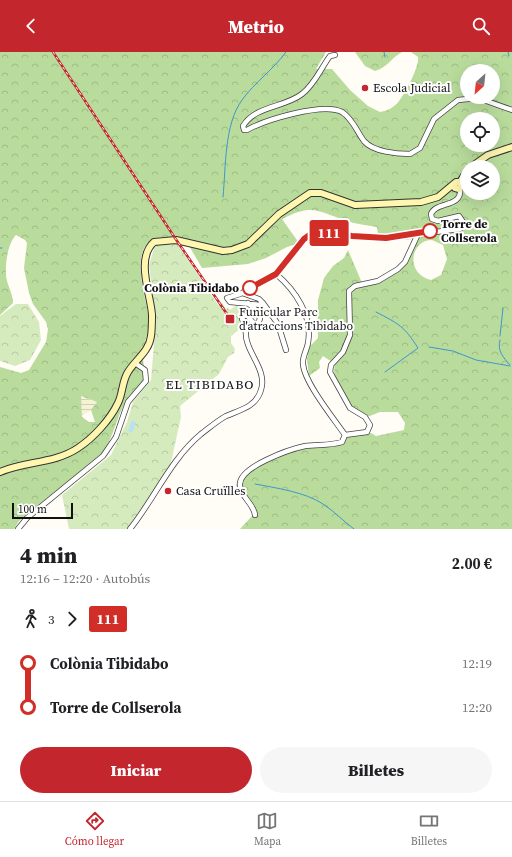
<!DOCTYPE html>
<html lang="es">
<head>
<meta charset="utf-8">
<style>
	:root { --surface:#fff; --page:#f6f6f6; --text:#202124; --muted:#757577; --line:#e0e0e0; --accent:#c4262e }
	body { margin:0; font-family:"Source Serif 4",serif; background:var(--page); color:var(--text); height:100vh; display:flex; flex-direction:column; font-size:15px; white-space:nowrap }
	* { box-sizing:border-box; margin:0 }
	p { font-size:13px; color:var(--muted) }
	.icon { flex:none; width:22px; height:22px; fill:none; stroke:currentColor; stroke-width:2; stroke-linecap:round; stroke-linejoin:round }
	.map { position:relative; height:477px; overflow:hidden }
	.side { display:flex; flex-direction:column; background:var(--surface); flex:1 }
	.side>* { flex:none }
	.badge { padding:0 8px; border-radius:3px; font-size:14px; line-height:26px }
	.needle { width:26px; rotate:207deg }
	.buttons { position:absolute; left:460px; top:12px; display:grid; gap:8px }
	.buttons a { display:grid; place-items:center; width:40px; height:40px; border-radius:50%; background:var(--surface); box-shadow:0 4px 16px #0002; font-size:20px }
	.scale { position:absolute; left:12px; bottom:10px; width:61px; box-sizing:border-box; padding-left:4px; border:2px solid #111; border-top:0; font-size:11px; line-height:14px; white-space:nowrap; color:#111; -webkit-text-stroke:3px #fff; paint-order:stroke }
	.map>.badge { position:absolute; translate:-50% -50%; box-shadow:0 0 0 2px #fff }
	.legs { display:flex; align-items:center; gap:6px; height:44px; padding:0 20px; font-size:13px }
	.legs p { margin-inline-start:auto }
	.overview { display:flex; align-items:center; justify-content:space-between; height:68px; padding:0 20px }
	h1 { font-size:22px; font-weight:800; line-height:30px }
	.primary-button { display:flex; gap:8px; margin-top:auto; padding:8px 20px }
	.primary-button a { flex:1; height:46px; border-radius:24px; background:var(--accent); color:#fff; font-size:16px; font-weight:800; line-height:46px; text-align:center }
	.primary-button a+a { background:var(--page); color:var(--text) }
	ul { padding:0 20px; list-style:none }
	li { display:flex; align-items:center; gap:14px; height:44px; font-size:15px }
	li i { display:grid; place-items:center; width:6px; height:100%; margin:0 5px; background:currentColor }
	li i::after { content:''; width:10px; height:10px; margin:-5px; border:3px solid; border-radius:50%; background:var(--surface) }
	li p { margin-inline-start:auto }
	li:first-child i { background:linear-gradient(#0000 50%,currentColor 0) }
	li:last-child i { background:linear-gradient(currentColor 50%,#0000 0) }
	header { display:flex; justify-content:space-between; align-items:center; height:52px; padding:0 20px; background:var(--accent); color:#fff; font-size:18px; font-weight:800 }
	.tab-bar { display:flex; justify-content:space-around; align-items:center; height:56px; border-top:1px solid var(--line); background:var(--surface); font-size:11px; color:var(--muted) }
	.tab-bar a { display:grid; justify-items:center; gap:2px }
	.tab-bar .current { color:var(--accent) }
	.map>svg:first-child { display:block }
</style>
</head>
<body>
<header><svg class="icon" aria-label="back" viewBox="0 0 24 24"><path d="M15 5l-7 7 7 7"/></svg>Metrio<svg class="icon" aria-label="search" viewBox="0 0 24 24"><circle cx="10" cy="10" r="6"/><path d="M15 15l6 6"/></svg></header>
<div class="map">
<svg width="512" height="477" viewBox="0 0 512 477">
	<defs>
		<pattern id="farmland-rules" width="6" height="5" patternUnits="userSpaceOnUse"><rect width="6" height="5" fill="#f6f3d4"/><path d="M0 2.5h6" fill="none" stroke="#d2cfb5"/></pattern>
		<pattern id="forest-crowns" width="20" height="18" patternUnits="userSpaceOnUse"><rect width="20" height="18" fill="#b9dc9c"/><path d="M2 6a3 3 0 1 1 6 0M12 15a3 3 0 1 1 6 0" fill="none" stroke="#9ebc85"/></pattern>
		<pattern id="park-crowns" width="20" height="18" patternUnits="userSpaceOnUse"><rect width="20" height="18" fill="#d5ebbd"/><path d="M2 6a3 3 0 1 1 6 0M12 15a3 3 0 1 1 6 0" fill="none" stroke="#b6c8a1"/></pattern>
	</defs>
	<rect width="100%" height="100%" fill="#fffdf5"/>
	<path fill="url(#farmland-rules)" d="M80 344 97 350 91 359 82 363Z"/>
	<path fill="url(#forest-crowns)" fill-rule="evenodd" d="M0 0H326L316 17H332L350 38 368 54 380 60C387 59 395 55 399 49 405 42 420 13 418 5L411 0H512V477H240L252 464 253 459 236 433 247 418 307 392 337 389 341 388 343 384H356L371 381 376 384 404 378 405 371 398 360H380L367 365C362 362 357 360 353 356 343 348 331 324 335 312L323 304 319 310 320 316 309 324 307 307 309 295 318 286V248L324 226 333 214 344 206 348 198 362 231 376 228 402 212 413 187 379 190 377 175C367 173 356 172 347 169 317 159 313 151 282 167L299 191 287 195 266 206 248 212 202 216 185 187C176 186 166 184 157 186 127 194 147 248 149 267 150 281 144 288 143 300 142 308 145 316 145 324 144 333 131 340 127 347 116 365 114 386 101 403L28 461 19 469 14 477H0V315L21 321 29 318 46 290 48 277 46 270 33 252 29 241 24 216 27 191 25 188 16 183C7 192 4 217 7 229 9 236 13 244 13 251L0 263ZM467 19H493V45H467ZM467 67H493V93H467ZM467 115H493V141H467ZM432 188 443 193 447 207 441 223 431 228C405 222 410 188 432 188ZM81 344 97 350 91 358 95 370H89L82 365Z
		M355 0H402C391 6 387 16 375 19L365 14Z"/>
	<path fill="url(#park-crowns)" d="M177 191 218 253 222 251 226 257 228 256 230 258 237 253 241 260 237 262 242 273 241 276 231 284V291L235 297 234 301 228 305 219 322 180 354 181 365 170 415 129 477H69L62 443 111 403 127 370 133 350 151 328 156 268 149 213 155 193Z
		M16 252H28L39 270 41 288 30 308 15 314 0 309V264Z"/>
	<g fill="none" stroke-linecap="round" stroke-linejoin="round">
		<path stroke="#3f96cf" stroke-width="1" d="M384 0 385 5
			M508 0 509 4
			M223 145C226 115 224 73 242 48 255 30 273 18 286 0
			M0 196H2
			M376 260C399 272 404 274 418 296L385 320
			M500 284 503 256
			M500 288C497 299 503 305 510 313
			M429 295 453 299 476 308 510 314
			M255 432C276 436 305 440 323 452 334 459 343 469 354 477"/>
		<path stroke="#b9e0f7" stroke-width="4.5" d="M131 378 133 371"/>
		<defs>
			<path id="street" d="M335 3 330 4C321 16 315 32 302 42 284 56 256 53 243 74L244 78H247C265 68 323 50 342 60 353 67 357 80 364 89 373 100 398 102 410 102L420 96 434 67 458 48 478 46 512 58
				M276 222C295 238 313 264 308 291 307 298 302 305 303 312 304 330 334 367 345 383
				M242 241 259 247 263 251
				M246 275 242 267 244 264 247 263 254 272 258 271 260 267 257 259 248 251
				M286 298 278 272 263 251 261 253 230 250 227 246 240 242 274 223 304 187 314 181 386 186 460 177 463 170 459 164 438 169 432 167 431 162C436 149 463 156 460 136
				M345 383 367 380 370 373 365 365 350 356 330 320 331 313 343 300 350 283 349 239 355 234 378 229 398 217 405 210 418 182
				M255 463C254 452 241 445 240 434 237 415 291 397 305 394 317 392 330 394 342 390L345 383
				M18 477 27 466 103 404 116 385 128 350 146 329 145 318 135 311
				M130 477C155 446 170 408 201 382 209 376 217 369 226 364 240 358 256 355 261 338 268 316 243 299 246 277"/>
			<path id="secondary" d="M471 115 488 103 512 95
				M460 130 467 119
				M454 132 455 136 459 137 462 133 460 130
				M0 420C25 409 54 412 78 396 93 386 110 368 118 351 123 341 122 329 128 320 136 307 149 300 151 284 152 277 152 270 152 263 151 243 135 207 154 190L176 188 223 199 232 198 248 192 279 162 310 141H321L355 153 421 150 438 145 456 130H460"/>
		</defs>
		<use href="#street" stroke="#444" stroke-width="6"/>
		<use href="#secondary" stroke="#333" stroke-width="8"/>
		<use href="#street" stroke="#fff" stroke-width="4.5"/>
		<use href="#secondary" stroke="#fff6b0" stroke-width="6"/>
		<defs>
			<path id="rail" d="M53 0 175 186 229 265"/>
		</defs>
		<use href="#rail" stroke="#c4262e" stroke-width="2.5"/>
		<use href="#rail" stroke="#fff" stroke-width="1" stroke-dasharray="3" stroke-linecap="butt"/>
	</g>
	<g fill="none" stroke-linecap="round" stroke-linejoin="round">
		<defs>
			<path id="line-1" d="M250 236 276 222 304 187 311 182 326 180 352 184 386 186 430 179"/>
		</defs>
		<use href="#line-1" stroke="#fff" stroke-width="9"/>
		<use href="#line-1" stroke="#d02e26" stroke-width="6"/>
	</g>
	<g fill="#c4262e" stroke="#fff" stroke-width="1.5">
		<circle cx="365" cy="36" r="4"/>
		<rect x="225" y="262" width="10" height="10" rx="2"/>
		<circle cx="168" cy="439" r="4"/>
	</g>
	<g fill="#fff" stroke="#d02e26" stroke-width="2">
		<circle cx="430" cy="179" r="7"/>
		<circle cx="250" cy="236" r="7"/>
	</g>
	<g text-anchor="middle" stroke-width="4" stroke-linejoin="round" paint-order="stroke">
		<g font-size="12" fill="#111" stroke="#fff" text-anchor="start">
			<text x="373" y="40">Escola Judicial</text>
			<text x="239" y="264">Funicular Parc<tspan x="239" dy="14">d'atraccions Tibidabo</tspan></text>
			<text x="176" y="443">Casa Cruïlles</text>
		</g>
		<g font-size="12" font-weight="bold" fill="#111" stroke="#fff" text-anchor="start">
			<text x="441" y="176">Torre de<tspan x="441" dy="14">Collserola</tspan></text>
			<text x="239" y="240" text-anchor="end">Colònia Tibidabo</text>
		</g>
		<g font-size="13" letter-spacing="1" fill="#111" stroke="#fff">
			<text x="210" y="337">EL TIBIDABO</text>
		</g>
	</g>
</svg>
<div class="buttons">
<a><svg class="needle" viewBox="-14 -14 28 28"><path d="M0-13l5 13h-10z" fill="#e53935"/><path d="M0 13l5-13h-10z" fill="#757577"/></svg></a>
<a><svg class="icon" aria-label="locate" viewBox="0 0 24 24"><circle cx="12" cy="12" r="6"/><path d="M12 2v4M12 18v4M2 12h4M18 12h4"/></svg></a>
<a><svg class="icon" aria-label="layers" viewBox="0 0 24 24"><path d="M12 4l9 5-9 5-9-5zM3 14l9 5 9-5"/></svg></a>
</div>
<div class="scale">100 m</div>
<b class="badge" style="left:329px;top:181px;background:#d02e26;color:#fff">111</b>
</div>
<section class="side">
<div class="overview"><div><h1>4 min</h1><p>12:16 – 12:20 · Autobús</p></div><b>2.00 €</b></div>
<div class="legs"><svg class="icon" aria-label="walk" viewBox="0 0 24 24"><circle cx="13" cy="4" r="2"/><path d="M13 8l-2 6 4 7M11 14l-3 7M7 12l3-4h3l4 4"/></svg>3<svg class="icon" aria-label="forward" viewBox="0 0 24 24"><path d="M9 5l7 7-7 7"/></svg><b class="badge" style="background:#d02e26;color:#fff">111</b></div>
<ul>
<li><i style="color:#d02e26"></i><b>Colònia Tibidabo</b><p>12:19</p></li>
<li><i style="color:#d02e26"></i><b>Torre de Collserola</b><p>12:20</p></li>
</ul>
<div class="primary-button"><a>Iniciar</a><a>Billetes</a></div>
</section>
<nav class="tab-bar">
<a class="current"><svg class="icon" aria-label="directions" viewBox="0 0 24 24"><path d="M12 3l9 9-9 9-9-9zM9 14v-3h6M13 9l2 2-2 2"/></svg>Cómo llegar</a>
<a><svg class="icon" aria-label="map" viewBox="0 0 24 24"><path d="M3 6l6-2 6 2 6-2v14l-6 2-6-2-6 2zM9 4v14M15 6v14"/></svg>Mapa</a>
<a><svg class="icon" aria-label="tickets" viewBox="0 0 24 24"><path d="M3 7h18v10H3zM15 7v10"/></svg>Billetes</a>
</nav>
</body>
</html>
